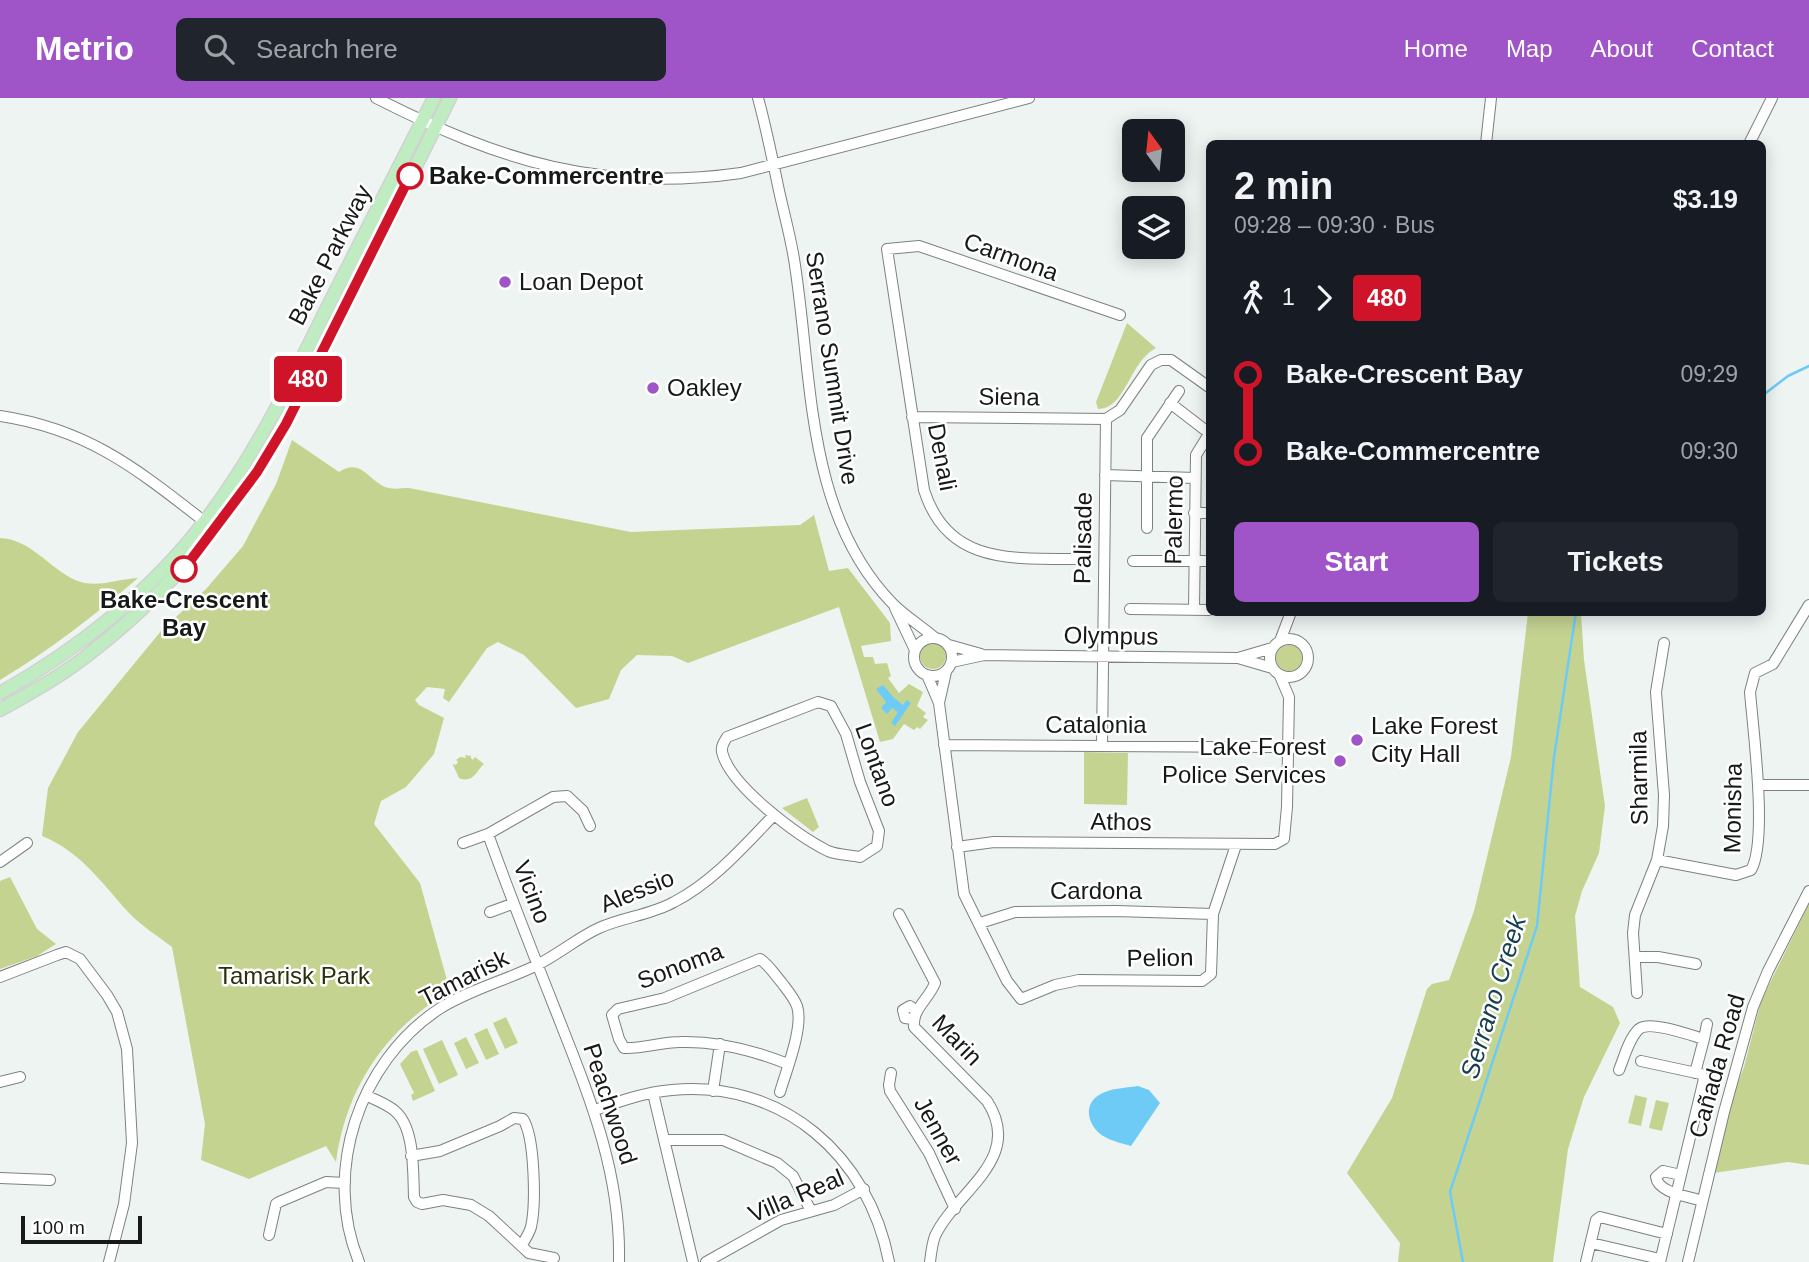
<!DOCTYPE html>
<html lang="en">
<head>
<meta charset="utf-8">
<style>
	:root { --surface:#171b24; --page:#20242c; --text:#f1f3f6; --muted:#9ea1a6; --accent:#9f54c7 }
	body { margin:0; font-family:Arial,sans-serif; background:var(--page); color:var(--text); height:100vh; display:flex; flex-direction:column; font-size:26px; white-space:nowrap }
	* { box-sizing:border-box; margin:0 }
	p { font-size:23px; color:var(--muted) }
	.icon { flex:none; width:38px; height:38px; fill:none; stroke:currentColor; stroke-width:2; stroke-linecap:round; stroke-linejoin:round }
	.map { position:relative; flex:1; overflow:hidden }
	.details { position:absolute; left:1206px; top:42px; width:560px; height:476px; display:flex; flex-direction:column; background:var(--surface); border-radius:10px; box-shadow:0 4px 18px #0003 }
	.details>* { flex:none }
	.badge { padding:0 14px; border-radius:5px; font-size:24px; line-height:46px }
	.needle { width:46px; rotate:345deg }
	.controls { position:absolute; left:1122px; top:21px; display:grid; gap:14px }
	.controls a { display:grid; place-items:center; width:63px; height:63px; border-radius:10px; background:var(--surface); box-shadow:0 4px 18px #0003; font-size:35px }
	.scale { position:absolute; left:21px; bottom:18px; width:121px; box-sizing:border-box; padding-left:7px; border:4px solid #171919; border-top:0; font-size:19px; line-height:24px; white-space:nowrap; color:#171919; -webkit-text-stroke:5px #fff; paint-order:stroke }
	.map>.badge { position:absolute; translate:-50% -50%; box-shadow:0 0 0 4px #fff }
	.legs { display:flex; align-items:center; gap:10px; height:77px; padding:0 28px; font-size:23px }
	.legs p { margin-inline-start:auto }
	.summary { display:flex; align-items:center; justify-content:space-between; height:119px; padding:0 28px }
	h1 { font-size:38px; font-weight:600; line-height:52px }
	.primary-button { display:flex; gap:14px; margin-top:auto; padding:14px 28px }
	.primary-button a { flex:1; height:80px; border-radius:10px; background:var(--accent); color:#fff; font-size:28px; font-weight:600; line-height:80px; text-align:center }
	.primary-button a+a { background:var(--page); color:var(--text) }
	ul { padding:0 28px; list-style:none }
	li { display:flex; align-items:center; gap:24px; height:77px; font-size:26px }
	li i { display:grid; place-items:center; width:10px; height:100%; margin:0 9px; background:currentColor }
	li i::after { content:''; width:18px; height:18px; margin:-9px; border:5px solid; border-radius:50%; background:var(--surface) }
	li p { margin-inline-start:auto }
	li:first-child i { background:linear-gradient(#0000 50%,currentColor 0) }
	li:last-child i { background:linear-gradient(currentColor 50%,#0000 0) }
	header { display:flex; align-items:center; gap:42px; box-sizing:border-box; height:98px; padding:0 35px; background:var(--accent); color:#fff }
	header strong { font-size:33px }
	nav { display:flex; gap:38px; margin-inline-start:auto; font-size:24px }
	.search { width:490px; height:63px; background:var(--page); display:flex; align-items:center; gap:18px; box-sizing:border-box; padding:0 24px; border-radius:10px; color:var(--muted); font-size:26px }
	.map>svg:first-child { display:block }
</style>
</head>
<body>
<header>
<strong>Metrio</strong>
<div class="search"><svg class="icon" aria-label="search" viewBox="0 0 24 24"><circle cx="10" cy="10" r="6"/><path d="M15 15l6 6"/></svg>Search here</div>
<nav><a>Home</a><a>Map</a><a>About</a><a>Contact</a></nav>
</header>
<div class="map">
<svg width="1809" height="1164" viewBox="0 0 1809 1164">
	<rect width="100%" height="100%" fill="#edf4f2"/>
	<path fill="#c5d391" d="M1127 225 1156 250C1129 264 1126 311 1098 311L1096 304Z
		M292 342 339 374C361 360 367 381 385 389 392 392 402 390 409 390L631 434 800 427 814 417 829 473 848 470 890 525 891 543 861 548 864 559H873L875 566 887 565 891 578 888 580 899 595 909 586 923 594 917 608 926 615 923 619 928 622 920 631 917 629 914 632 904 626 893 641 880 644 839 509 688 565 672 558 637 557 621 572 609 601 576 610 524 557 498 544 487 550 449 604 443 600 445 591 427 589 415 602 419 607 444 620 434 656 406 689 381 703 374 726 420 785 450 893C386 931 346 989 336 1064L326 1048 249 1081 201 1062 205 1026 172 849C158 838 141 828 128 814 102 785 80 753 42 738L48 690 78 634 161 533 206 491 243 448 276 386Z
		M0 440C30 441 48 469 75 482 96 491 117 481 138 480 94 518 50 552 0 582Z
		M1528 515H1581L1584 562 1605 708 1599 755 1582 793 1575 818 1580 889 1613 909 1620 925 1584 999 1568 1051 1553 1164H1398L1400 1145 1347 1075 1392 1000 1427 891 1432 886 1449 882 1474 813 1511 659Z
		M920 558a13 13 0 1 1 26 0a13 13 0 1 1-26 0Z
		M1276 560a13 13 0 1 1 26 0a13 13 0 1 1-26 0Z
		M1084 654 1128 655 1127 707 1084 706Z
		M465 657 471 658V660L473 662 475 659 484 666C476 673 473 686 459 680L453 667V666L456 667 458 664 456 662 460 659 466 660Z
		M807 700 819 729 813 734 782 710Z
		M10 779 37 831 56 846 37 858 0 871V783Z
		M1809 806V1067L1788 1064 1714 1075 1730 1005 1744 969 1761 903Z
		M506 919 518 945 505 951 493 925Z
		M487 930 499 956 486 962 474 936Z
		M466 939 479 965 466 971 454 945Z
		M442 942 458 977 439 986 423 951Z
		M417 952 435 993 413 1003 411 997 414 995 400 966 411 954Z
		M1635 997 1647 1000 1641 1028 1628 1025Z
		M1656 1002 1669 1005 1662 1033 1649 1030Z"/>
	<path fill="#6dcbf5" d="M883 587 893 599 903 607 907 602 911 605 895 628 891 625 898 614 892 610 887 616 881 610 886 604 876 591Z
		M1138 988 1149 992 1160 1005 1131 1048C1121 1045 1107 1042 1099 1035 1087 1024 1084 1006 1099 997 1110 990 1125 990 1138 988Z"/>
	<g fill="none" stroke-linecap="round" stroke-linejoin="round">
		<path stroke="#6dcbf5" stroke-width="2.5" d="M1762 298 1788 278 1809 268
			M1463 1164 1450 1094 1537 828 1554 659 1576 514"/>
		<defs>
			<path id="minor" d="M376 0C500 63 600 95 741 75L1029 0
				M758 0C766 29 772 59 778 88 783 112 790 136 794 161 813 277 804 415 893 506 905 518 921 528 934 539
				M1486 46 1491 0
				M1749 46 1772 0
				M1170 305 1209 335
				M0 318C88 331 137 371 205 424
				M912 319 1106 321
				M1106 321 1120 312 1151 267 1161 262H1171L1209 289
				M1105 377 1195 380
				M1194 415H1209
				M1147 430V340L1179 293
				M1079 461C1014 460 948 468 924 392L887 151 919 148 1120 217
				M1133 463H1209
				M895 510 915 552
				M1130 511 1209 512
				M1194 512 1196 357 1209 336
				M914 559a19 19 0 1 1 38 0a19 19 0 1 1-38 0Z
				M1270 560a19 19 0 1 1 38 0a19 19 0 1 1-38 0Z
				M1280 543 1291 514
				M949 547 981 556
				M1238 560 1272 570
				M952 564 984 557 1238 560 1272 550
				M927 577 939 605 964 796 1007 883 1021 901 1055 887 1079 882 1202 883 1211 876 1213 816 1236 747
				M818 604 831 608 846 636 860 684 879 733 877 748 860 759C850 757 837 757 828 753 798 738 730 688 722 654 721 648 724 644 727 639Z
				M939 605 946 574
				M944 647 1289 649
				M1102 648 1106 321
				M1758 687H1809
				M488 736C509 795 532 853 555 911 588 995 621 1072 619 1164
				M463 745 488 736 553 699 567 698 583 713 590 728
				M957 749 994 744 1275 746 1284 741 1287 709 1289 599 1280 578
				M1657 762 1736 777 1751 772C1768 743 1753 632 1750 594L1755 575 1773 566 1809 507
				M0 764 27 745
				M490 814 512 806
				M899 816 935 885C929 901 912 911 914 929L987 1003C1025 1061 956 1093 935 1138 932 1146 931 1155 930 1164
				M980 825 1015 814 1116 813 1213 816
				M1635 859H1658L1696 866
				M0 879 57 857 66 854 80 861 107 897 117 914 127 951 132 1045 124 1106 109 1164
				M1637 895 1633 835 1635 817 1657 762 1663 728 1664 697 1656 594 1664 545
				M913 921 905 920 903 912 910 908 916 913
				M1704 941 1707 926
				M1641 963 1701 976 1704 981 1660 1164
				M1619 972C1624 960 1629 940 1639 931 1650 922 1690 937 1704 941L1695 975
				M891 975 889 987 890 993 929 1055 955 1111
				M0 984 20 979
				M713 993 720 946
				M780 994C786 973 804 929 797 908 794 900 788 893 782 885 775 877 769 867 760 861L665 900 618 911 612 917 619 941 624 950C642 951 661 944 680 944 718 943 753 952 788 966
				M653 995 693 1164
				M366 997C375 1002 387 1006 395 1013 415 1030 413 1074 414 1099L417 1104 422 1106 443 1102 471 1107 489 1118 529 1155 554 1160
				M595 1012C620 1003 646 994 672 992 783 982 869 1058 889 1164
				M665 1042H723L777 1065 793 1078 811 1113
				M411 1058 440 1053 500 1028 514 1020 523 1021C535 1039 536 1107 531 1129 529 1136 525 1142 521 1148
				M1681 1077 1663 1073 1656 1079C1658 1095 1688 1098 1702 1103
				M0 1080 50 1082
				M269 1137 276 1106 279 1104 326 1084 345 1085
				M1591 1145 1660 1161
				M359 1164C322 1074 359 964 439 911 469 892 504 883 535 868 558 857 577 840 599 830 623 819 651 817 674 804 713 784 744 748 774 717
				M706 1164 781 1122 834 1107 864 1091
				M1586 1164 1596 1122 1600 1119 1667 1136
				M1688 1164 1724 1014 1753 909 1768 873 1809 793"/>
			<path id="major" d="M0 595C77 552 151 494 205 423 255 358 290 285 326 212 362 141 398 71 434 0
				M0 612C32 594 65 576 94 552 175 489 233 414 286 326L450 0"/>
		</defs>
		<use href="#minor" stroke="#7c8280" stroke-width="12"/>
		<use href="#major" stroke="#d1d1d1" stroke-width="15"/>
		<use href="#minor" stroke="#fff" stroke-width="10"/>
		<use href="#major" stroke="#c0ecc2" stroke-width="12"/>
	</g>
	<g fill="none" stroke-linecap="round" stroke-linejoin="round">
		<defs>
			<path id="line-1" d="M184 471 257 374 286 326 410 78"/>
		</defs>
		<use href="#line-1" stroke="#fff" stroke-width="16"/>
		<use href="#line-1" stroke="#cf1429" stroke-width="10"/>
	</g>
	<g fill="#fff" stroke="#cf1429" stroke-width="3.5">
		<circle cx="410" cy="78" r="12"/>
		<circle cx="184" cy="471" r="12"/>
	</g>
	<g fill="#9f54c7" stroke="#fff" stroke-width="2.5">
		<circle cx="505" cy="184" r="7"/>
		<circle cx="653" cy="290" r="7"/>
		<circle cx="1357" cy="642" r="7"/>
		<circle cx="1340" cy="663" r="7"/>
	</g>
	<g text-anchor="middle" stroke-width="5" stroke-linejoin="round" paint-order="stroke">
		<g font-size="24" font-weight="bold" fill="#171919" stroke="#fff" text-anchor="start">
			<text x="429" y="86">Bake-Commercentre</text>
			<text x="184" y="510" text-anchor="middle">Bake-Crescent<tspan x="184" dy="28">Bay</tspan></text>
		</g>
		<g font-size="24" fill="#171919" stroke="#fff">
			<text transform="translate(330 157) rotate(-63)" y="8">Bake Parkway</text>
			<text transform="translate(1011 159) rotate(20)" y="8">Carmona</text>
			<text transform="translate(832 270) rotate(81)" y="8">Serrano Summit Drive</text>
			<text transform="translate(1009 299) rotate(1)" y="8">Siena</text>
			<text transform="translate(942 359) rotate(79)" y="8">Denali</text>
			<text transform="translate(1174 422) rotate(-89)" y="8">Palermo</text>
			<text transform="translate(1083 440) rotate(-89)" y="8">Palisade</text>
			<text transform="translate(1111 538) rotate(1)" y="8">Olympus</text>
			<text x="1096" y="635">Catalonia</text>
			<text transform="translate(877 667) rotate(70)" y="8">Lontano</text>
			<text transform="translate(1639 680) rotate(-91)" y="8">Sharmila</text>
			<text transform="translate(1733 710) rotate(-89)" y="8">Monisha</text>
			<text transform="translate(1121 724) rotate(1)" y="8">Athos</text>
			<text transform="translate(637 793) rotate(-22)" y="8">Alessio</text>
			<text x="1096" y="801">Cardona</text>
			<text transform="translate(532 794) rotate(69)" y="8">Vicino</text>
			<text transform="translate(1160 860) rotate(-1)" y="8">Pelion</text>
			<text transform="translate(680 868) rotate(-21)" y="8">Sonoma</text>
			<text transform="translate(464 880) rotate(-27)" y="8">Tamarisk</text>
			<text transform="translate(957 942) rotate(46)" y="8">Marin</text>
			<text transform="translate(1717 968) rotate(-74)" y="8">Cañada Road</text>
			<text transform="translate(610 1006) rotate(72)" y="8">Peachwood</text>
			<text transform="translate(938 1033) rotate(61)" y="8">Jenner</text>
			<text transform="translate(796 1098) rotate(-23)" y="8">Villa Real</text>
		</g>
		<g font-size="24" fill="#171919" stroke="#fff" text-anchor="start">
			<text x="519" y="192">Loan Depot</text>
			<text x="667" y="298">Oakley</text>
			<text x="1371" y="636">Lake Forest<tspan x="1371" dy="28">City Hall</tspan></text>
			<text x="1326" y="657" text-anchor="end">Lake Forest<tspan x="1326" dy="28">Police Services</tspan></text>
		</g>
		<g font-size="24" fill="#2a300d" stroke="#fff">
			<text x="294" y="886">Tamarisk Park</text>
		</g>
		<g font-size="26" font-style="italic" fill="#164052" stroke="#fff">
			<text transform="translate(1493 899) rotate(-73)" y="9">Serrano Creek</text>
		</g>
	</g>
</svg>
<div class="controls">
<a><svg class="needle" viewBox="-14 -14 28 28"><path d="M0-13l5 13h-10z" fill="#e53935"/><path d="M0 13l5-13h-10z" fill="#9ea1a6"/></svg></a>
<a><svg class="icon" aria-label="layers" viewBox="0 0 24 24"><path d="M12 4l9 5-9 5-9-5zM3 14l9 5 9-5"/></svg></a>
</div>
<div class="scale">100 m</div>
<b class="badge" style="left:308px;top:281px;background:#cf1429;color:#fff">480</b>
<section class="details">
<div class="summary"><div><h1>2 min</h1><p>09:28 – 09:30 · Bus</p></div><b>$3.19</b></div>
<div class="legs"><svg class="icon" aria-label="walk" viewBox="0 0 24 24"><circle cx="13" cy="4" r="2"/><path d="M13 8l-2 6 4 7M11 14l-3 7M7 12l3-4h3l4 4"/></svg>1<svg class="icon" aria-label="forward" viewBox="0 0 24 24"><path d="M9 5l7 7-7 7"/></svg><b class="badge" style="background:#cf1429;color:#fff">480</b></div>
<ul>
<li><i style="color:#cf1429"></i><b>Bake-Crescent Bay</b><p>09:29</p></li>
<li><i style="color:#cf1429"></i><b>Bake-Commercentre</b><p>09:30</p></li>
</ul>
<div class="primary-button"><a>Start</a><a>Tickets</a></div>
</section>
</div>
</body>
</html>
